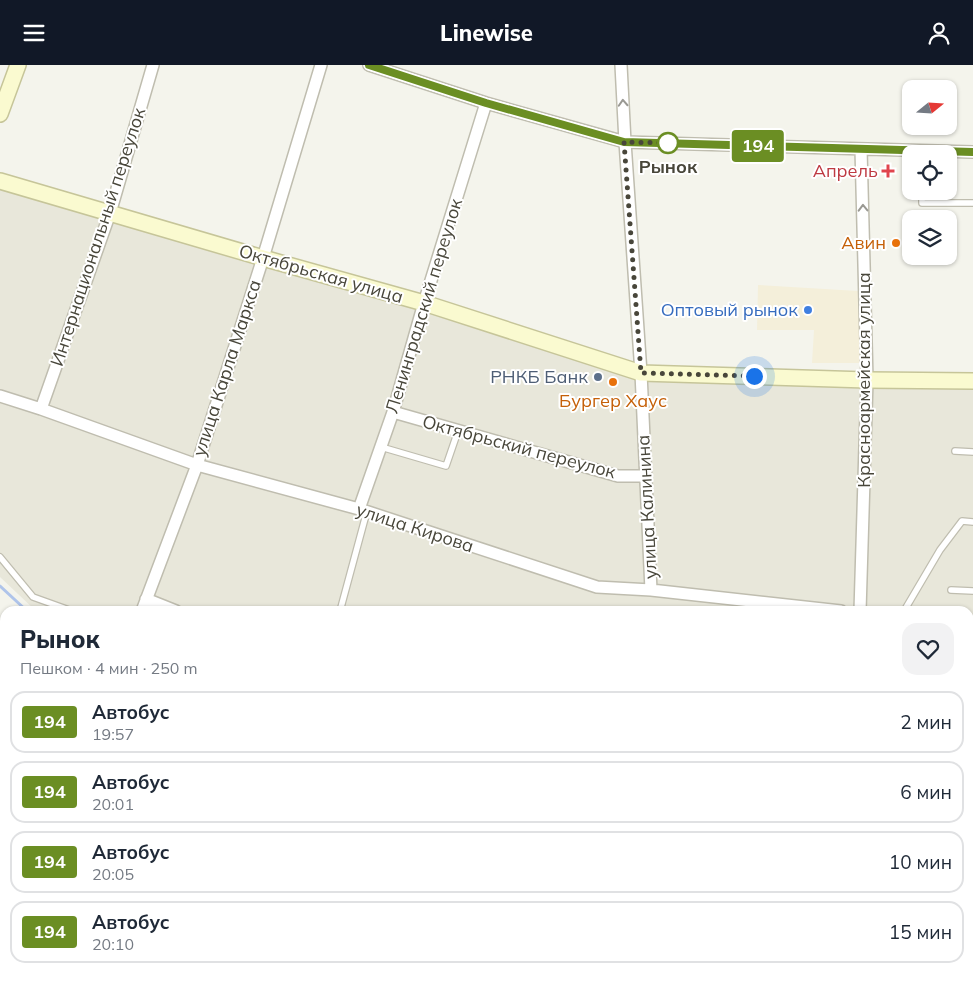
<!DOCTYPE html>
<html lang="ru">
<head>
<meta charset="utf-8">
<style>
	:root { --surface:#fff; --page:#f2f2f3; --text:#1f2937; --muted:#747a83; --line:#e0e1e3; --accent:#111827 }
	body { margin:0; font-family:Mulish,sans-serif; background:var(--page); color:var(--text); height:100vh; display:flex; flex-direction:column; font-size:19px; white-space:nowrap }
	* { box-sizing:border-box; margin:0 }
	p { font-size:16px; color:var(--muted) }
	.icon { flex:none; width:28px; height:28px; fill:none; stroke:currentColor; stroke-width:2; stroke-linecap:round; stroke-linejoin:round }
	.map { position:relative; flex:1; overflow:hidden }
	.drawer { position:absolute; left:0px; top:541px; width:974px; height:376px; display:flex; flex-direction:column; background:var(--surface); border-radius:15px 15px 0 0; box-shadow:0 1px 4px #0004 }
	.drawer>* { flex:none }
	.badge { padding:0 10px; border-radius:4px; font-size:18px; line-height:32px }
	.needle { width:32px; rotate:72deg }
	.buttons { position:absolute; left:902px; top:15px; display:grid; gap:10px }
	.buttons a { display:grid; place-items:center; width:55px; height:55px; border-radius:10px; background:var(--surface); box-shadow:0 1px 4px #0004; font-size:25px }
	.you { position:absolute; width:25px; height:25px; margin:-12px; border:4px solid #fff; border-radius:50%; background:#1a73e8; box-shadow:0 0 0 8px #1a73e833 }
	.map>.badge { position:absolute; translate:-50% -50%; box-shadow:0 0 0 2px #fff }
	.round { display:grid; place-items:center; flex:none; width:52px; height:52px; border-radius:15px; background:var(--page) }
	.head { display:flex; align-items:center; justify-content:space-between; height:85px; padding:0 20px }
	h1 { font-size:24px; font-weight:800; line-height:38px }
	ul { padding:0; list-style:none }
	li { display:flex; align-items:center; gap:15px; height:62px; margin:0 10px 8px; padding:0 10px; border:2px solid var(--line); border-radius:15px }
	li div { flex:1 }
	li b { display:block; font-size:19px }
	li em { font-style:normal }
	li .badge { min-width:55px; font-weight:700; text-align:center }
	header { display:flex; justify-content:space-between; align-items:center; height:65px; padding:0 20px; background:var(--accent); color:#fff; font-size:22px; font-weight:800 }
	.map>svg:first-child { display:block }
</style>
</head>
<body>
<header><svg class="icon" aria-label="menu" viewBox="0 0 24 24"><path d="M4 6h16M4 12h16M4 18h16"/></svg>Linewise<svg class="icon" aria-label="person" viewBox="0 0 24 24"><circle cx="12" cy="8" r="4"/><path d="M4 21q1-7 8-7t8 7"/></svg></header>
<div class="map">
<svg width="973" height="917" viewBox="0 0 973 917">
	<rect width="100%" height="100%" fill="#f4f4ec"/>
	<path fill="#e8e7da" d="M0 124 426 247 634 312 973 321V703L969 701V546H36L0 512Z
		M5 569V734L0 732V583Z
		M969 736 973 738V917H0V826L4 827 5 823V912H969Z"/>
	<path fill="#f4efda" d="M758 220 858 226 861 298H812L814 265H757Z"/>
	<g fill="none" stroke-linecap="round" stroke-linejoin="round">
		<path stroke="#afc4ea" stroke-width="3" d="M0 521 27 546
			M969 717 973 719"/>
		<defs>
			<path id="service" d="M922 126V138H973
				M381 382 446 401 458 366
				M955 386 973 387
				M0 492 33 532 72 546
				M951 525 973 526
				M340 546 367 446
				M904 546 940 485 962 456 973 457"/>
			<path id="minor" d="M369 0 486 38 625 77 973 87
				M621 0 625 77 641 308 651 525
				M0 331 41 344 197 400 359 444 597 522 651 525 841 546
				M41 344 110 148 153 0
				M393 347 618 411H646
				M359 444 393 347 424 238 486 38
				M146 534 176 546
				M142 546 197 400 263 193 321 0
				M860 546 867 315 861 84
				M0 680 5 682
				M969 816 973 818
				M312 912 323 917
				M634 912 645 917
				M928 912 939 917
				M56 917 57 912
				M511 917 513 912"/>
			<path id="secondary" d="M0 49 18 0
				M0 116 263 193 424 238 641 308 867 315 973 316"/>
		</defs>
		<use href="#service" stroke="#bfbdaf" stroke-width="8"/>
		<use href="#minor" stroke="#bfbdaf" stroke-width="14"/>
		<use href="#secondary" stroke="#c6c599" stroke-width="18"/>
		<use href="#service" stroke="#fff" stroke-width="5.5"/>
		<use href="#minor" stroke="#fff" stroke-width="11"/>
		<use href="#secondary" stroke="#fafad0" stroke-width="15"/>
	</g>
	<defs><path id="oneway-chevron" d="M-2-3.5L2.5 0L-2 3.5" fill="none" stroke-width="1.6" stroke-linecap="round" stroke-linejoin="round" transform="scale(1.25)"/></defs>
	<g stroke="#9a9993">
		<use href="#oneway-chevron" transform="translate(623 38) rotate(-93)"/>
		<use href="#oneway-chevron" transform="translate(863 143) rotate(-91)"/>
	</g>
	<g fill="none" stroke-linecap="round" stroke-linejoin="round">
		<defs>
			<path id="line" d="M369 0 486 38 624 77 973 87"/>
		</defs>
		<use href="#line" stroke="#fff" stroke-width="11"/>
		<use href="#line" stroke="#6b8e23" stroke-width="8"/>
		<path stroke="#48463a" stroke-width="5" stroke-dasharray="0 9" d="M668 78 624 77 641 308 754 311"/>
	</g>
	<circle fill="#fff" stroke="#6b8e23" stroke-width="2.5" cx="668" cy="78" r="10"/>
	<path fill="#e0444e" stroke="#fff" stroke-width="2" d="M885.5 98.5h5v5h5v5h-5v5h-5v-5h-5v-5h5z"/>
	<g fill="#e8710a" stroke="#fff" stroke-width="2">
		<circle cx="896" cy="178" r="5"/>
		<circle cx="613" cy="317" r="5"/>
	</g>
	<circle fill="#3f7fe0" stroke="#fff" stroke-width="2" cx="808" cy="245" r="5"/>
	<circle fill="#5c6f8a" stroke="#fff" stroke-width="2" cx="598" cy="312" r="5"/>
	<g text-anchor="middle" stroke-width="4" stroke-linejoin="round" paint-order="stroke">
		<g font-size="18" font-weight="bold" fill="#48463a" stroke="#fff">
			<text x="668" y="108">Рынок</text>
		</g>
		<g font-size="18" fill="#be3a42" stroke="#fff" text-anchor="end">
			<text x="878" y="112">Апрель</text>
		</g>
		<g font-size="18" fill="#48463a" stroke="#fff">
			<text transform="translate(98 172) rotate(-72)" y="6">Интернациональный переулок</text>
			<text transform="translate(321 209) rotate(16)" y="6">Октябрьская улица</text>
			<text transform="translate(424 241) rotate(-73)" y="6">Ленинградский переулок</text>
			<text transform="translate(227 303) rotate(-72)" y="6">улица Карла Маркса</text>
			<text transform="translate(864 315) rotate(-90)" y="6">Красноармейская улица</text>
			<text transform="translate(519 382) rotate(15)" y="6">Октябрьский переулок</text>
			<text transform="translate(647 442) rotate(-93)" y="6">улица Калинина</text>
			<text transform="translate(415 463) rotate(18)" y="6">улица Кирова</text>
		</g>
		<g font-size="18" fill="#c56008" stroke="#fff" text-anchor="end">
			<text x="886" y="184">Авин</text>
			<text x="613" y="342" text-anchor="middle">Бургер Хаус</text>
		</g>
		<g font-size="18" fill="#366cbe" stroke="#fff" text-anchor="end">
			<text x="798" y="251">Оптовый рынок</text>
		</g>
		<g font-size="18" fill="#4e5e75" stroke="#fff" text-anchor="end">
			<text x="588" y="318">РНКБ Банк</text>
		</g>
	</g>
</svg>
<div class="buttons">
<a><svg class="needle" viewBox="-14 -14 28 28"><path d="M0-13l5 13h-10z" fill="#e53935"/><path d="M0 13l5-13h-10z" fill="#747a83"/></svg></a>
<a><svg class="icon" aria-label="locate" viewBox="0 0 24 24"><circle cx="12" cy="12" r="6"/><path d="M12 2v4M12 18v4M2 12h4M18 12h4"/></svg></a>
<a><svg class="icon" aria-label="layers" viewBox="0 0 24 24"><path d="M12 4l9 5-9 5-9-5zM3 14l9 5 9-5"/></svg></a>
</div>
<div class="you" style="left:754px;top:311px"></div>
<b class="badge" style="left:758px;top:81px;background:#6b8e23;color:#fff">194</b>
<section class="drawer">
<div class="head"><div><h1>Рынок</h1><p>Пешком · 4 мин · 250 m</p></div><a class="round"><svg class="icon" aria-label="heart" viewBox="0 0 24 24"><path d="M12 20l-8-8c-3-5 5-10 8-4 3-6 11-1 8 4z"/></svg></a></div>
<ul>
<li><span class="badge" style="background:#6b8e23;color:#fff">194</span><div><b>Автобус</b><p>19:57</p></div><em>2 мин</em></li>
<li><span class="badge" style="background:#6b8e23;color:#fff">194</span><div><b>Автобус</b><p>20:01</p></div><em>6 мин</em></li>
<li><span class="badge" style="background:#6b8e23;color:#fff">194</span><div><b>Автобус</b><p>20:05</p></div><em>10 мин</em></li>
<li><span class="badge" style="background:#6b8e23;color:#fff">194</span><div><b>Автобус</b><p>20:10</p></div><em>15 мин</em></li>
</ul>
</section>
</div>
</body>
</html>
